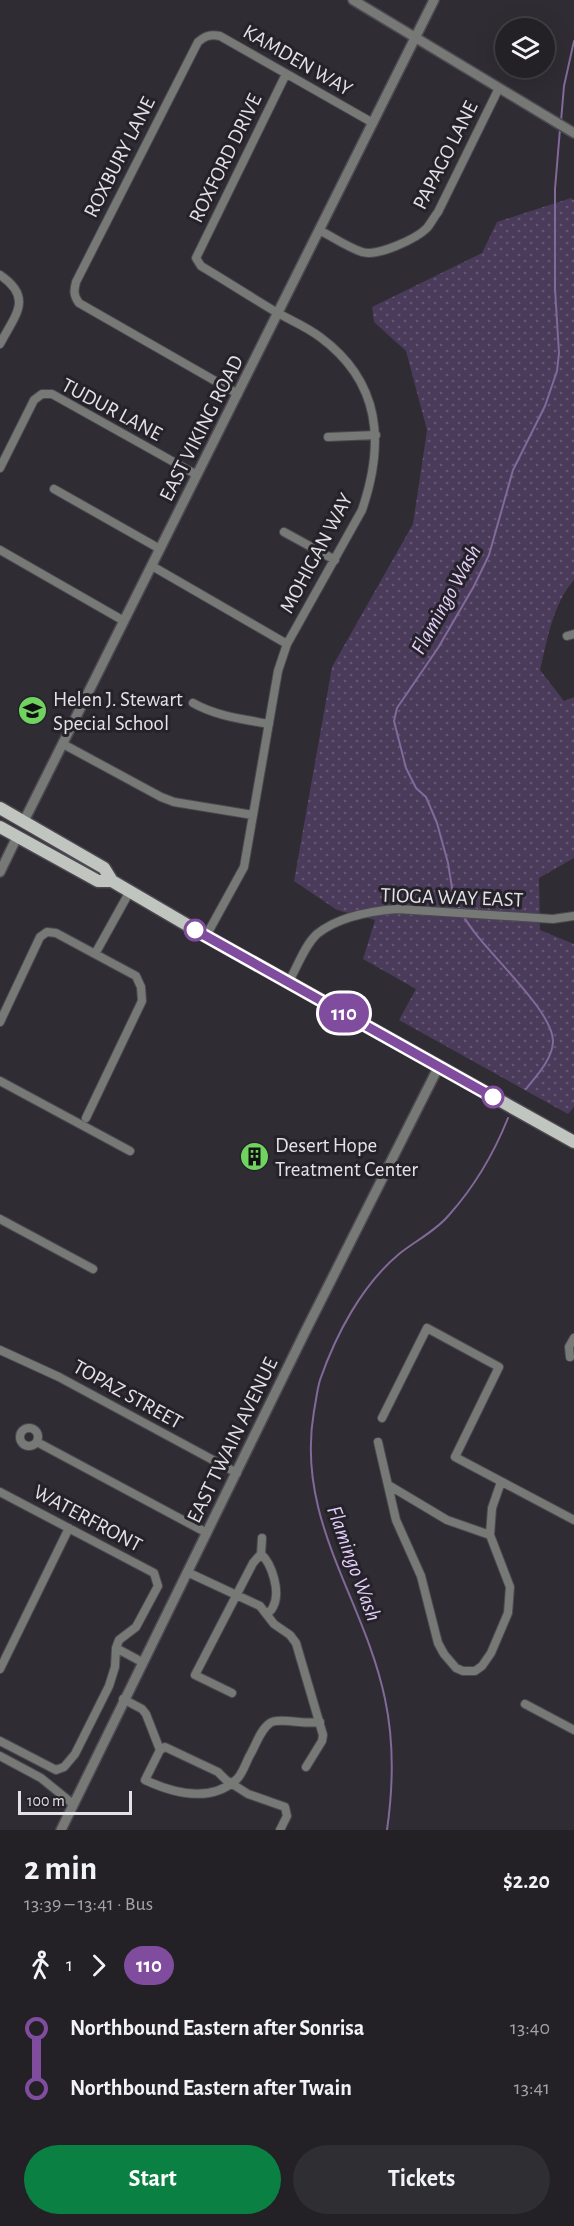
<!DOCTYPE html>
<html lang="en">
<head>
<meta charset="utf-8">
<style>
	:root { --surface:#232126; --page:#2f2e32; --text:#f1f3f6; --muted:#a3a3a7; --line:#403e43; --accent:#0b8043 }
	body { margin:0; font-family:"Alegreya Sans",sans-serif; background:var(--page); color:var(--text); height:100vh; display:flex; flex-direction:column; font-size:22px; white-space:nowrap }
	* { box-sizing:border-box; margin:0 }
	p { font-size:20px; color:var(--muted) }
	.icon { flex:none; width:33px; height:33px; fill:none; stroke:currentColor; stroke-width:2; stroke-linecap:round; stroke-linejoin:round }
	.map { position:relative; height:1830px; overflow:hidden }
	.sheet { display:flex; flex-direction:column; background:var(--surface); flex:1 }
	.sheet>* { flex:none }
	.badge { padding:0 12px; border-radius:20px; font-size:21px; line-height:39px }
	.fabs { position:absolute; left:495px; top:18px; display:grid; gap:12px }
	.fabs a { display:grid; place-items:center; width:60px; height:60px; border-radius:50%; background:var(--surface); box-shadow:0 6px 24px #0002,0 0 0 2px var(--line); font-size:30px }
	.scale { position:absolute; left:18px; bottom:15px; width:114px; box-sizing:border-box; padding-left:6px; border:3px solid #e4e2e7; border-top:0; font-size:16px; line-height:21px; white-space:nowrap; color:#e4e2e7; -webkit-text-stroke:4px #252229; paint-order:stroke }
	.map>.badge { position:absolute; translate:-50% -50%; box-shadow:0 0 0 3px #fff }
	.legs { display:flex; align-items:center; gap:9px; height:66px; padding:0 24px; font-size:20px }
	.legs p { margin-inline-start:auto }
	.headline { display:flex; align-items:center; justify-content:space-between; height:102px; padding:0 24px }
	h1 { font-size:33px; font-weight:600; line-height:45px }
	.button { display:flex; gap:12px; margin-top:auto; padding:12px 24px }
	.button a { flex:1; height:69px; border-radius:36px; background:var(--accent); color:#fff; font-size:24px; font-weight:600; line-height:69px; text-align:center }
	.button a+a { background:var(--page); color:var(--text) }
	ul { padding:0 24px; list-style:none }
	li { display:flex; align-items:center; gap:21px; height:60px; font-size:22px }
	li i { display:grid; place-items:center; width:9px; height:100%; margin:0 8px; background:currentColor }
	li i::after { content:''; width:15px; height:15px; margin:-8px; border:4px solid; border-radius:50%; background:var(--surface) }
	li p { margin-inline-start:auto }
	li:first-child i { background:linear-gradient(#0000 50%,currentColor 0) }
	li:last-child i { background:linear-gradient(currentColor 50%,#0000 0) }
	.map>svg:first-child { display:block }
</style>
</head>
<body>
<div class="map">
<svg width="574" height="1830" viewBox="0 0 574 1830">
	<defs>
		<pattern id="green-dots" width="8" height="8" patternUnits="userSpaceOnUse" patternTransform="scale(1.5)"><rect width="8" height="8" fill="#4b3b5b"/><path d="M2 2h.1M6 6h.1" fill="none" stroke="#655773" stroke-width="1.8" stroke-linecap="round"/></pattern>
	</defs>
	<rect width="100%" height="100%" fill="#2f2c33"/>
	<path fill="url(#green-dots)" d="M571 198 574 200V580C553 603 547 641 540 670L564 701 574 697V858L539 878 540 930 574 944V1107L568 1114 399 1020 416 989 363 959 375 920 337 910 294 881 332 667 413 524 427 430 406 351 374 322 372 307 482 253 497 222Z"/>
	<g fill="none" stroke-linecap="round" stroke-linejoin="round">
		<path stroke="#816999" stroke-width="2" d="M561 121 564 86 574 41
			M460 910 453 894 448 863 437 823 426 797 416 788 406 768 394 721 397 708 438 648 474 586 489 555 513 470 545 406 557 371 559 353 555 289V189L560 129
			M463 915C479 947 554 1009 553 1042 552 1060 536 1076 526 1089
			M387 1830C393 1788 394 1741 385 1699 364 1598 295 1520 314 1411 316 1401 317 1390 320 1380 336 1334 362 1285 399 1254 415 1241 436 1231 449 1215 475 1186 494 1153 508 1118"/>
		<defs>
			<path id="minor" d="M319 230C333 237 347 247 362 252 377 257 416 239 427 228 431 223 434 217 438 212L499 88
				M0 275C34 298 15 315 0 344
				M238 394 79 303C73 295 74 290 76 282L198 42C205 36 210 34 220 36L373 123
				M328 437 376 435
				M0 468 34 400 42 394H52L197 475
				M54 489 160 549
				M284 532 335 560
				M0 550 124 621
				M152 566 287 644
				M567 636 574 634
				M193 703C216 716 242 719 269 724
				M63 744 161 797 174 802 253 815
				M206 936 244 867 278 671 287 644 362 510C385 443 381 382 320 337 307 327 290 320 276 312 251 297 226 281 201 266L196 258 286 74
				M95 954 130 891
				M288 983C297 968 304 946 317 934 338 917 371 911 397 909L553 919 574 916
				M0 1022 40 937 47 932 56 933 136 976 141 987 142 1001 86 1118
				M0 1081 130 1151
				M0 1219 93 1269
				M0 1350 59 1377 237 1473
				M570 1357 569 1347 574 1338
				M382 1418 427 1328 499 1367 455 1457 574 1520
				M20 1437a9 9 0 1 1 18 0a9 9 0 1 1-18 0Z
				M37 1442 207 1533
				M378 1442 396 1520 421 1576 438 1643 444 1654 456 1668 463 1671H475L482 1666 491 1653 508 1613 510 1587 490 1535 492 1508 501 1482
				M390 1486 447 1520 490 1535
				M0 1492 154 1573 158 1586 136 1627 119 1640 116 1648 115 1667 109 1686 75 1754 64 1767 56 1770 0 1741
				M261 1554C272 1564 281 1592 273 1607 272 1610 269 1612 267 1614
				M187 1572 260 1606 274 1624 290 1635 296 1643 323 1735 322 1741 306 1767
				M116 1648 142 1662
				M0 1669 69 1528
				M232 1693 195 1675 253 1563 261 1554 262 1538
				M123 1699 142 1709 146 1714 160 1750 145 1780C173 1793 210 1804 237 1779 243 1773 246 1762 250 1755 256 1745 260 1730 270 1723 279 1717 306 1725 320 1722
				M525 1704 574 1730
				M160 1750 165 1747 218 1772 226 1780 248 1794 285 1807 287 1816 280 1830
				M0 1756 41 1778 73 1804"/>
			<path id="tertiary" d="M353 0 574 133
				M24 821 434 0
				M0 872 17 837
				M61 1830 305 1332 439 1066"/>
			<path id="primary" d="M0 808 104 868 112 881 206 936 574 1142
				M0 827 98 881H112"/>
		</defs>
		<use href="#minor" stroke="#4c4950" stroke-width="10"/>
		<use href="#tertiary" stroke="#4c4950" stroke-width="12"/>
		<use href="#primary" stroke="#4c4950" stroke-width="15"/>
		<use href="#minor" stroke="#777976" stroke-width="8"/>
		<use href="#tertiary" stroke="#777976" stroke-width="9"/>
		<use href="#primary" stroke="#c0c5bf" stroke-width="12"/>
	</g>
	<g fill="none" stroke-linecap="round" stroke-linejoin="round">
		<defs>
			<path id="line-1" d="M195 930 493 1097"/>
		</defs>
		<use href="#line-1" stroke="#fff" stroke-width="14"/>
		<use href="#line-1" stroke="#804c9e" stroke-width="9"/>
	</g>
	<defs>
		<symbol id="school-disc" viewBox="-11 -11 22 22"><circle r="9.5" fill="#70d35f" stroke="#252229"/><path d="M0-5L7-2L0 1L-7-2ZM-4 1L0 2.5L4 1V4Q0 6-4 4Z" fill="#111"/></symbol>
		<symbol id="building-disc" viewBox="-11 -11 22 22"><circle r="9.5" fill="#70d35f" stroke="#252229"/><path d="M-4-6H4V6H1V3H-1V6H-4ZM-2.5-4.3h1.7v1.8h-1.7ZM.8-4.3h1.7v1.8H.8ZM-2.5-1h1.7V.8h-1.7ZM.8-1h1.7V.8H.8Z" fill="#111"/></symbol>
	</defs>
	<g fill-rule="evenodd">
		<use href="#school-disc" x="16" y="694" width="33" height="33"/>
		<use href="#building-disc" x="238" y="1140" width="33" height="33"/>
	</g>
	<g fill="#fff" stroke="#804c9e" stroke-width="3">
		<circle cx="195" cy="930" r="10"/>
		<circle cx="493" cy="1097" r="10"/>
	</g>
	<g text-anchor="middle" stroke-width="6" stroke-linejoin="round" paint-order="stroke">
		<g font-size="21" fill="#e4e2e7" stroke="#252229">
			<text transform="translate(298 60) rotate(30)" y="7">KAMDEN WAY</text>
			<text transform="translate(445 155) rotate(-63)" y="7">PAPAGO LANE</text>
			<text transform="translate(119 157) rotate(-63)" y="7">ROXBURY LANE</text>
			<text transform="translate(225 158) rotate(-64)" y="7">ROXFORD DRIVE</text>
			<text transform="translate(112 409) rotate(28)" y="7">TUDUR LANE</text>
			<text transform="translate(201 428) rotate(-63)" y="7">EAST VIKING ROAD</text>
			<text transform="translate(316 553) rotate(-62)" y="7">MOHIGAN WAY</text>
			<text transform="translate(452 897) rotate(2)" y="7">TIOGA WAY EAST</text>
			<text transform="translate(128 1394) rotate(29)" y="7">TOPAZ STREET</text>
			<text transform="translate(232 1440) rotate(-64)" y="7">EAST TWAIN AVENUE</text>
			<text transform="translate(88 1518) rotate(28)" y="7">WATERFRONT</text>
		</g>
		<g font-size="21" fill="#e4e2e7" stroke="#252229" text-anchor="start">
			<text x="53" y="706">Helen J. Stewart<tspan x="53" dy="24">Special School</tspan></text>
			<text x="275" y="1152">Desert Hope<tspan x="275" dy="24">Treatment Center</tspan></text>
		</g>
		<g font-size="22" font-style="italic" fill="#e4cffb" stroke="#252229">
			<text transform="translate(445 599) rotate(-61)" y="8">Flamingo Wash</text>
			<text transform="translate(355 1563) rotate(70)" y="8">Flamingo Wash</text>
		</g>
	</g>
</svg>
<div class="fabs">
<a><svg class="icon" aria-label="layers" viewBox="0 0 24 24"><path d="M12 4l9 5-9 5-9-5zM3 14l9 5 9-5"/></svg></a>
</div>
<div class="scale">100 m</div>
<b class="badge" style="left:344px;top:1013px;background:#804c9e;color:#fff">110</b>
</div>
<section class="sheet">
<div class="headline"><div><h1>2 min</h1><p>13:39 – 13:41 · Bus</p></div><b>$2.20</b></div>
<div class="legs"><svg class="icon" aria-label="walk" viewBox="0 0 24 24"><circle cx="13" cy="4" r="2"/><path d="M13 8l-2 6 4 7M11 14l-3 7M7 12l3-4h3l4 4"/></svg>1<svg class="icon" aria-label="forward" viewBox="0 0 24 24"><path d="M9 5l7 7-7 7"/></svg><b class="badge" style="background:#804c9e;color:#fff">110</b></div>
<ul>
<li><i style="color:#804c9e"></i><b>Northbound Eastern after Sonrisa</b><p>13:40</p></li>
<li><i style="color:#804c9e"></i><b>Northbound Eastern after Twain</b><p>13:41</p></li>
</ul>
<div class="button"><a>Start</a><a>Tickets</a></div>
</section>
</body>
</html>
